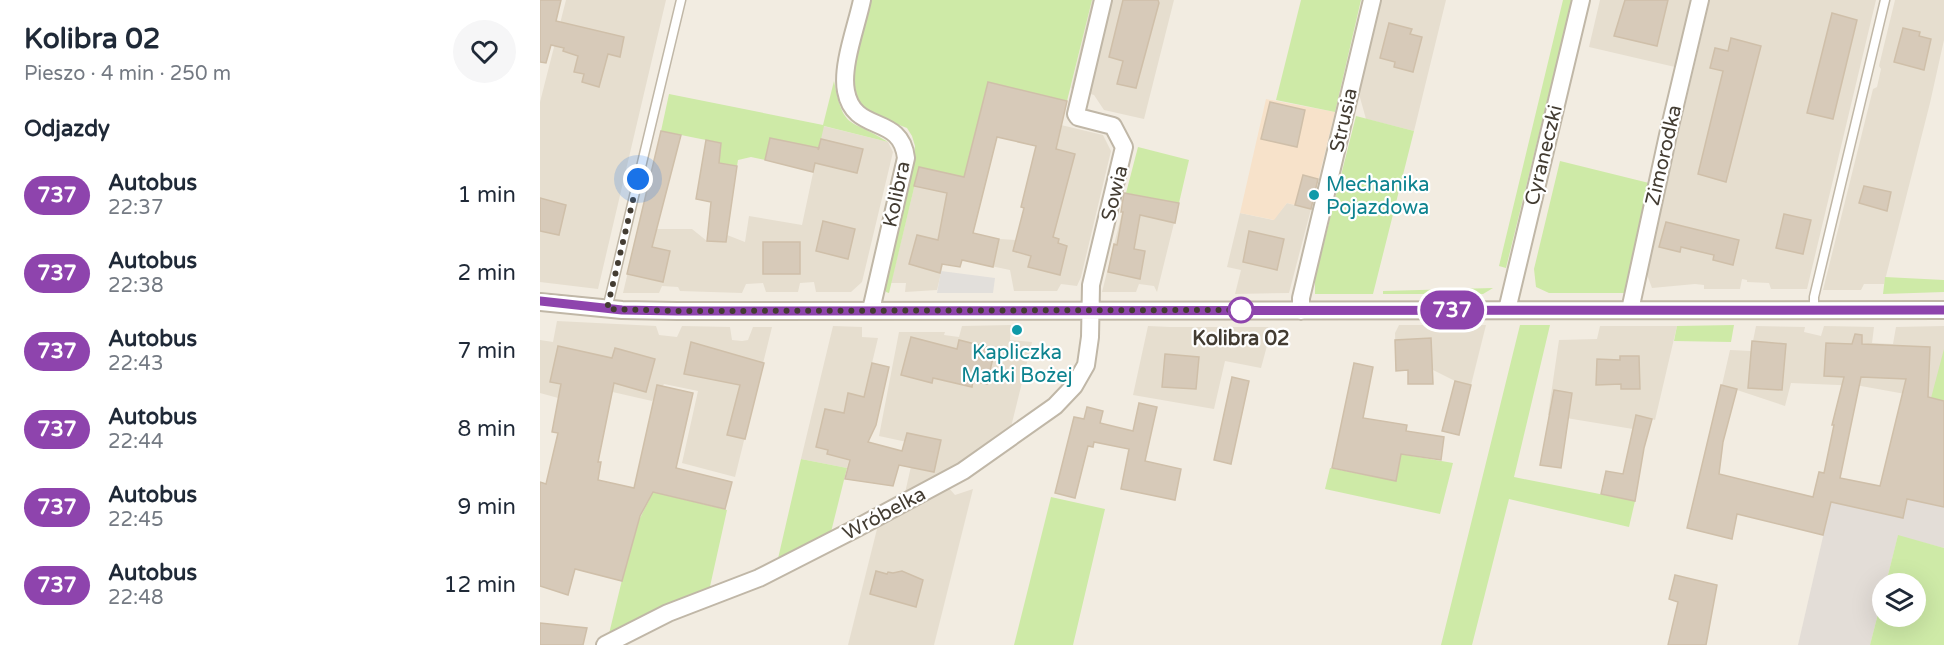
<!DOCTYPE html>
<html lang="pl">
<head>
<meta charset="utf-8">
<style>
	:root { --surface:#fff; --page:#f6f6f7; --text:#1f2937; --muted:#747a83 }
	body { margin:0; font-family:"Varela Round",sans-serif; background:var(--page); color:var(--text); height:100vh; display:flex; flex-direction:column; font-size:22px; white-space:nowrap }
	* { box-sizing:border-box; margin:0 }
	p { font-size:20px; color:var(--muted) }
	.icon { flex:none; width:33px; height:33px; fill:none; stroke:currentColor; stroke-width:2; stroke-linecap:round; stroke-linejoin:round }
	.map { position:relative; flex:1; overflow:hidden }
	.side { display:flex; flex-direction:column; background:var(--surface); width:540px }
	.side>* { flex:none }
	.badge { padding:0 12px; border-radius:20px; font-size:21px; line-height:39px }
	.buttons { position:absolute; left:1332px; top:573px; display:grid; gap:12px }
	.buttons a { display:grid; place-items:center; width:54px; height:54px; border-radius:50%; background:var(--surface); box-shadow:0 6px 24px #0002; font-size:30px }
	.you { position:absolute; width:30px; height:30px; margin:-15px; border:4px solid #fff; border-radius:50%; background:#1a73e8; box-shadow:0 0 0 9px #1a73e833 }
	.map>.badge { position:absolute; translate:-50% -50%; box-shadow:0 0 0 3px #fff }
	h2 { padding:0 24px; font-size:22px; line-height:54px }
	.round { display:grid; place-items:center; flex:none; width:63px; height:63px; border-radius:32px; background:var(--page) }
	.overview { display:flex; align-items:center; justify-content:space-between; height:102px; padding:0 24px }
	h1 { font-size:28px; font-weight:700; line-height:45px }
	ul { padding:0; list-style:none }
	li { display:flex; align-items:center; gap:18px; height:78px; padding:0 24px }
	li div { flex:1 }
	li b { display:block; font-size:22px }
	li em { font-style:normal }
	li .badge { min-width:66px; font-weight:700; text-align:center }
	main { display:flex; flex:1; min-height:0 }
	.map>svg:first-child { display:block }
</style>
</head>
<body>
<main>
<section class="side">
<div class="overview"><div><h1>Kolibra 02</h1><p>Pieszo · 4 min · 250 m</p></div><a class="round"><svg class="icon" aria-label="heart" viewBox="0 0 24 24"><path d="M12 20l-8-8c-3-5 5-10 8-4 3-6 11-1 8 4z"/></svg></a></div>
<h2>Odjazdy</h2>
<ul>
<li><span class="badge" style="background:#8e44ad;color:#fff">737</span><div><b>Autobus</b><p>22:37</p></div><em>1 min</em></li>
<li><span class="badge" style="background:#8e44ad;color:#fff">737</span><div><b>Autobus</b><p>22:38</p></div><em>2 min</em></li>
<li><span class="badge" style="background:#8e44ad;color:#fff">737</span><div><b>Autobus</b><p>22:43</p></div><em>7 min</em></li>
<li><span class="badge" style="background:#8e44ad;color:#fff">737</span><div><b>Autobus</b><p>22:44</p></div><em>8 min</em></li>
<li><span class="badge" style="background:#8e44ad;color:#fff">737</span><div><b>Autobus</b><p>22:45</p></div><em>9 min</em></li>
<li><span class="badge" style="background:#8e44ad;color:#fff">737</span><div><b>Autobus</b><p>22:48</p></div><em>12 min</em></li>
</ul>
</section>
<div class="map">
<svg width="1404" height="645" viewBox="0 0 1404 645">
	<rect width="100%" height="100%" fill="#f2ece1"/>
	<path fill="#e6decf" d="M26 0H126L58 289 0 282V102Z
		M552 0H634L604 119 564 110 554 95 531 88Z
		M842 0H906L874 131 826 119 819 94Z
		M1060 0H1151L1135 67 1049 47Z
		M1170 0H1336L1267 289H1231L1229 283 1207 282V280L1202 279 1200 289H1164V285L1155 284 1112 288 1106 272Z
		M1355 0H1404V40L1390 103 1344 284H1324L1321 290H1283L1333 89 1337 87 1341 69 1339 66Z
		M521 125 563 135 571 151 541 277 537 286 521 284 517 291H474L470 270 422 260 459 239 476 240 473 251 489 256Z
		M283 126 348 142 353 152 322 282 311 292H276L274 282 260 283 258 292H226L223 283 206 284 202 293 140 291 138 287 122 286 119 293H83L99 225 116 229H152L167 241 186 242 187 235 205 242 209 216 262 225Z
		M379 167 424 177 397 290 365 292 366 283H351Z
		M585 192 639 203 617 292 614 286 599 284 596 292H562L582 213Z
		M747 203 771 209 749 293 695 294 701 270 687 267 700 213 733 220Z
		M17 321 116 326 119 335 137 337 142 326 190 327 192 340 202 341 208 340 213 327H232L195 477 142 463 158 391 124 384 112 401 55 388 51 407 0 393V340L13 342Z
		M471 325 470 340 492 342 470 431 439 454 365 493 376 444 339 436 359 332H405L404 335 419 337 422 326Z
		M859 325H946L931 385 915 381 893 370V384H868V370L856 371 855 333Z
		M293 326 322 327V337L338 338 307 468 261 459Z
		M608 326 630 327H732L721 368 685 361 674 409 593 395Z
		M1060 326H1137L1115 420 1096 415 1093 429 1008 415 1019 340 1057 339Z
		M1216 326 1265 327 1264 332 1281 336 1284 326 1334 327 1332 343 1353 344 1356 327 1404 326V401L1321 386 1251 383 1245 406 1182 385 1190 350 1211 351Z
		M408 487 415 495 433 489 394 645H308L338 525Z"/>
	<path fill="#f7e2ca" d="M726 99 795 112 771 209 747 203 734 220 700 213Z"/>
	<path fill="#e3ddd7" d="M1391 398 1404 401V548L1358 536 1346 583 1342 584V598L1330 645H1258L1291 502 1362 518Z"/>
	<path fill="#ceeaa7" d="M330 0H552L527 101 448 82 424 177 379 167 349 293 346 292 344 287 372 174 375 146 372 136 367 128 338 117 320 105 311 76Z
		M761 0H821L795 112 736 100Z
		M1023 0H1032L966 268 959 266Z
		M294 81C304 132 309 117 348 142L284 126 279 148 230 138 225 160 211 157 198 160 197 166 179 163 181 143 121 131 129 94 283 125Z
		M816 116 874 131 833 294H775V278Z
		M598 147 649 160 639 203 586 193Z
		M1020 161 1109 183 1085 293H1009L996 287 994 269Z
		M1345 277 1404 280V292L1343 294Z
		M953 288 943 294H843V291Z
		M980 325H1010L974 477 1095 501 1089 527 969 499 932 645H901Z
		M1194 325 1191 342 1134 341 1137 326Z
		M1404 349V401L1391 398Z
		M861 454 913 463 900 514 785 489 790 468 856 481Z
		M261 459 307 468 290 536 237 563Z
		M113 492 187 510 169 591 68 638 94 530Z
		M511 497 565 509 533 645H474Z
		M1358 535 1404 548V645H1330L1342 598V616H1376V584L1346 583Z"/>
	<path fill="#e2dfdb" d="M401 271 455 278 453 293H397Z"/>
	<path fill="#d7cab9" stroke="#cfbfa9" stroke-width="1.5" fill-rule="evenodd" d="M0 0H21L16 21 84 37 80 57 68 54 59 87 42 82 44 74 34 72 38 56 23 51 24 48 11 45 6 63 0 62Z
		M583 0H618L619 3 596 88 577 84 583 61 569 57Z
		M1085 0H1128L1117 46 1074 36Z
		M1292 13 1317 20 1293 119 1267 113Z
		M849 23 872 29 870 34 882 37 873 72 854 67 855 62 840 58Z
		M1363 28 1380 32 1379 36 1391 39 1384 70 1354 62Z
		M1191 38 1221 46 1186 182 1158 174 1183 71 1170 68 1175 48 1188 51Z
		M448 82 527 101 516 149 535 154 513 237 519 239 518 243 527 246 520 275 488 267 491 256 473 251 484 208 481 207 496 146 457 137 433 233 459 239 453 267 422 260 420 267 402 264 400 273 369 264 377 235 398 240 407 193 374 186 379 167 424 177Z
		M730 102 765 110 757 147 721 139Z
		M121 131 141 135 112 247 130 251 123 282 87 274Z
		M230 138 279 148 278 150 281 139 323 149 317 173 275 163 273 172 225 160Z
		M166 140 181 143 179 163 197 166 186 242 167 241 171 202 156 199Z
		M763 175 778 179 771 209 755 205Z
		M1324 186 1351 192 1347 211 1319 203Z
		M584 193 639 203 635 223 600 215 594 249 605 251 600 279 568 272 574 244 577 245 583 212H581Z
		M0 198 26 205 19 235 0 231Z
		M1244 214 1271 220 1263 254 1236 248Z
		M283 221 315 229 308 259 276 251Z
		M1126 222 1199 240 1193 265 1173 260 1174 255 1157 251 1141 247 1140 252 1119 247Z
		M709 231 744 239 737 270 703 262Z
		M223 242H260V274H223Z
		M1315 334 1322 335V344L1390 347 1388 397 1404 401V507L1367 499 1363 518 1291 502 1283 535 1197 514 1192 539 1147 528 1181 385 1197 389 1183 442 1179 474 1273 497 1279 472 1284 473 1294 425H1292L1304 377 1284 376 1286 343 1312 344ZM1321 377 1366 379 1340 486 1300 478Z
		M371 337 417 349 419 340 455 349 447 384 433 381 432 387 393 378 392 383 361 375Z
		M891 338 893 384H868V370L856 371 855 340Z
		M1212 341 1246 344 1242 390 1208 388Z
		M151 342 224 363 205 439 187 435 200 385 144 374Z
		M18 346 72 358 75 348 115 359 106 392 74 383 58 462H61L58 480 94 488 117 385 153 393 136 468 192 482 185 509 113 492 100 516 82 581 35 569 28 595 0 586V482L6 484 18 433 12 432 21 384 10 382Z
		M625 354 659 357 656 389 622 387Z
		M1080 356H1099L1100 389H1081V384L1056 385 1057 359 1080 360Z
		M332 363 349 367 336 425 328 442 362 451 367 433 401 440 394 472 359 465 353 486 305 479 310 460 287 454 288 450 276 447 285 409 304 413 308 393 324 397Z
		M814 363 833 367 823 418 867 425 866 431 904 437 901 460 861 454 856 481 792 468Z
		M692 377 709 381 691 464 674 460Z
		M915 381 931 385 919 435 902 431Z
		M1014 390 1032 393 1021 468 1000 465Z
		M599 403 617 407 605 461 641 469 635 500 581 489 589 449 554 442 553 447 548 446 535 498 515 493 534 417 544 419 547 407 563 411 560 423 593 431Z
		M1096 415 1112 419 1104 448 1095 501 1061 494 1066 471 1083 474Z
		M336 571 347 574 348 572 353 573 362 571 383 580 376 607 330 594Z
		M1135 575 1177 585 1166 645H1128L1138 602 1129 599Z
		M0 623 47 628 43 645H0Z"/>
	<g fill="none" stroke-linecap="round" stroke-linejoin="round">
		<defs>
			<path id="service" d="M67 309 141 0
				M1274 310V297L1345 0"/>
			<path id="minor" d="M322 0C317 25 301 66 306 91 314 135 361 113 366 158L331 310
				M0 302 82 310 137 311 1404 310
				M967 310 1041 0
				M1090 310 1128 135 1160 0
				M761 311V298L832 0
				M65 645 128 613 219 578 315 529 423 471 515 406 534 386 546 365 550 337 551 285 584 147 573 126 538 117 536 114 563 0"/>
		</defs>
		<use href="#service" stroke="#c0b7a7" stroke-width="11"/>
		<use href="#minor" stroke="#c0b7a7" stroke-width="20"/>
		<use href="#service" stroke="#fff" stroke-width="8"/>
		<use href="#minor" stroke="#fff" stroke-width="16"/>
	</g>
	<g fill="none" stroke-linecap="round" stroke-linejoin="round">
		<defs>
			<path id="line" d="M0 301 82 310 137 311 1404 310"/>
		</defs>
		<use href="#line" stroke="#fff" stroke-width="14"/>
		<use href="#line" stroke="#8e44ad" stroke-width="9"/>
		<path stroke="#433c32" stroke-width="6" stroke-dasharray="0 10.8" d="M98 179 67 309 137 311 704 310H701"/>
	</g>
	<g fill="#0f9aa8" stroke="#fff" stroke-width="2">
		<circle cx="774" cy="195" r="6"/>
		<circle cx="477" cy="330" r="6"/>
	</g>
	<circle fill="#fff" stroke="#8e44ad" stroke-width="3" cx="701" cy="310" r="12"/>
	<g text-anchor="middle" stroke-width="4.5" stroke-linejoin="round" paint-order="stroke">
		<g font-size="20" fill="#433c32" stroke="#fff">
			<text transform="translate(803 120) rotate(-77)" y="7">Strusia</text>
			<text transform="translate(1003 155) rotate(-76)" y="7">Cyraneczki</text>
			<text transform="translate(1123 155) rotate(-77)" y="7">Zimorodka</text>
			<text transform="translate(574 193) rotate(-76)" y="7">Sowia</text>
			<text transform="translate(356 194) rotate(-78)" y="7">Kolibra</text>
			<text transform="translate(344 513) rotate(-28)" y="7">Wróbelka</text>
		</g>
		<g font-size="20" fill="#0d838f" stroke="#fff" text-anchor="start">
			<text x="786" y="191">Mechanika<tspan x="786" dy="23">Pojazdowa</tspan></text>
			<text x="477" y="359" text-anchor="middle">Kapliczka<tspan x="477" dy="23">Matki Bożej</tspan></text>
		</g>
		<g font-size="20" font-weight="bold" fill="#433c32" stroke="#fff">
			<text x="701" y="345">Kolibra 02</text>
		</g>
	</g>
</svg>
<div class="buttons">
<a><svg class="icon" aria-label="layers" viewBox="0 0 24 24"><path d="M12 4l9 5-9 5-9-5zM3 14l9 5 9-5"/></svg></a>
</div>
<div class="you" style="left:98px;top:179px"></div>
<b class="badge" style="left:912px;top:310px;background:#8e44ad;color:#fff">737</b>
</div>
</main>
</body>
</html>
